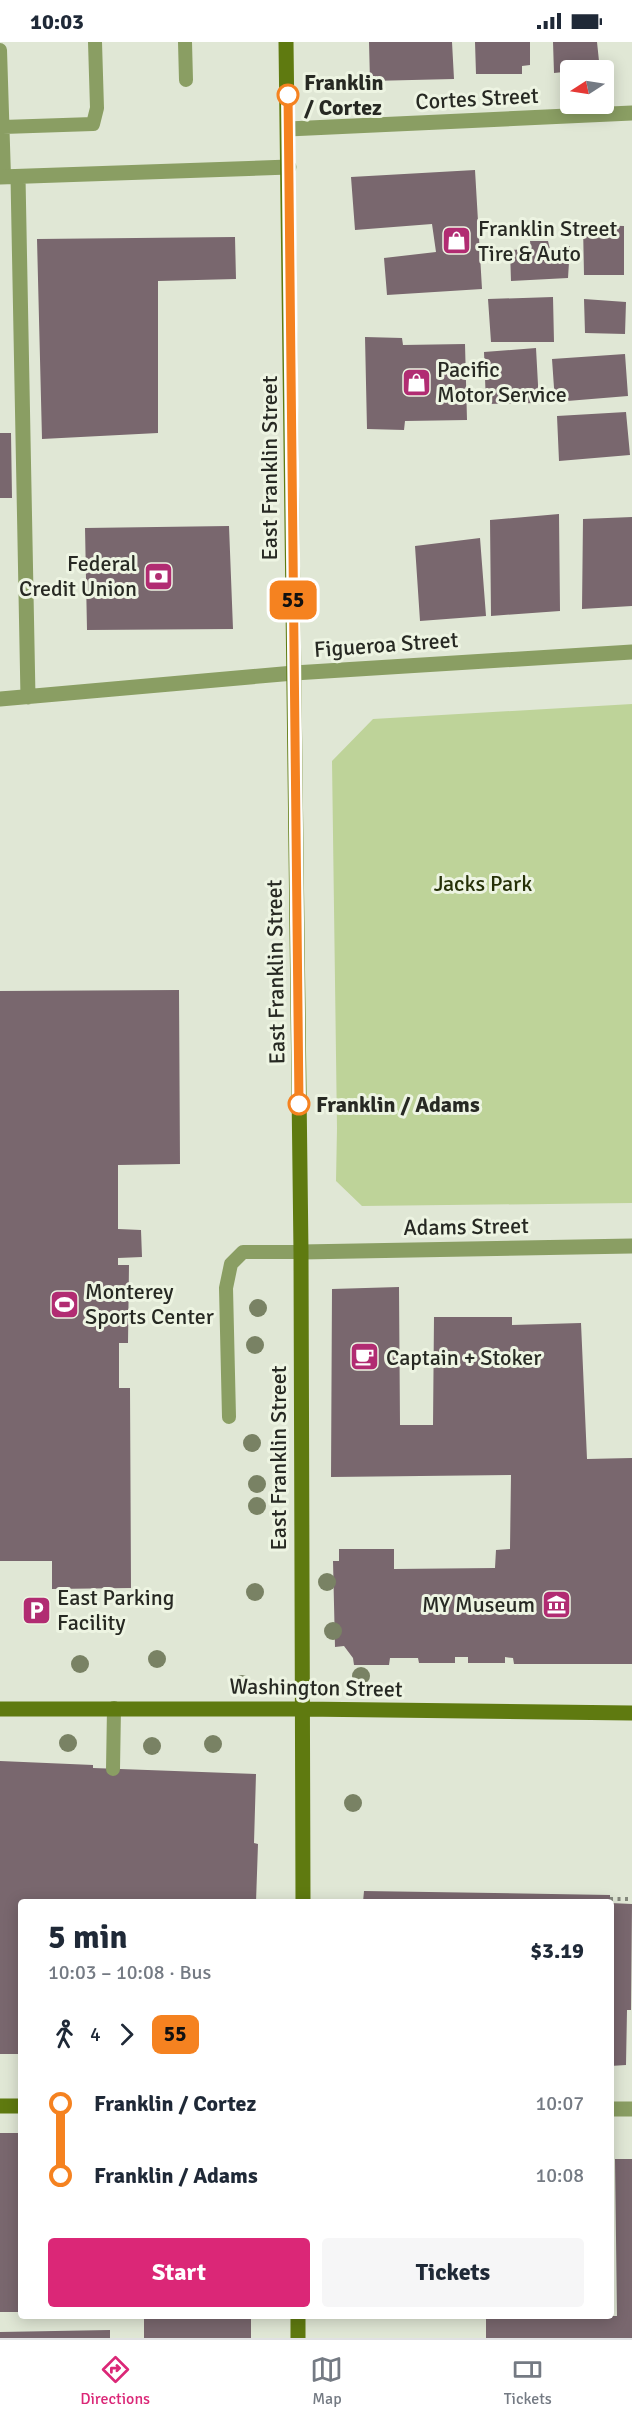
<!DOCTYPE html>
<html lang="en">
<head>
<meta charset="utf-8">
<style>
	:root { --surface:#fff; --page:#f6f6f7; --text:#1f2937; --muted:#747a83; --line:#e0e1e3; --accent:#db2777 }
	body { margin:0; font-family:Signika,sans-serif; background:var(--page); color:var(--text); height:100vh; display:flex; flex-direction:column; font-size:22px; white-space:nowrap }
	* { box-sizing:border-box; margin:0 }
	p { font-size:20px; color:var(--muted) }
	.icon { flex:none; width:33px; height:33px; fill:none; stroke:currentColor; stroke-width:2; stroke-linecap:round; stroke-linejoin:round }
	.map { position:relative; flex:1; overflow:hidden }
	.sheet { position:absolute; left:18px; top:1857px; width:596px; height:420px; display:flex; flex-direction:column; background:var(--surface); border-radius:6px; box-shadow:0 3px 15px #0003 }
	.sheet>* { flex:none }
	.badge { padding:0 12px; border-radius:9px; font-size:21px; line-height:39px }
	.needle { width:39px; rotate:258deg }
	.buttons { position:absolute; left:560px; top:18px; display:grid; gap:12px }
	.buttons a { display:grid; place-items:center; width:54px; height:54px; border-radius:6px; background:var(--surface); box-shadow:0 3px 15px #0003; font-size:30px }
	.map>.badge { position:absolute; translate:-50% -50%; box-shadow:0 0 0 3px #fff }
	.legs { display:flex; align-items:center; gap:9px; height:66px; padding:0 30px; font-size:20px }
	.legs p { margin-inline-start:auto }
	.summary { display:flex; align-items:center; justify-content:space-between; height:102px; padding:0 30px }
	h1 { font-size:33px; font-weight:700; line-height:45px }
	.button { display:flex; gap:12px; margin-top:auto; padding:12px 30px }
	.button a { flex:1; height:69px; border-radius:6px; background:var(--accent); color:#fff; font-size:24px; font-weight:700; line-height:69px; text-align:center }
	.button a+a { background:var(--page); color:var(--text) }
	ul { padding:0 30px; list-style:none }
	li { display:flex; align-items:center; gap:21px; height:72px; font-size:22px }
	li i { display:grid; place-items:center; width:9px; height:100%; margin:0 8px; background:currentColor }
	li i::after { content:''; width:15px; height:15px; margin:-8px; border:4px solid; border-radius:50%; background:var(--surface) }
	li p { margin-inline-start:auto }
	li:first-child i { background:linear-gradient(#0000 50%,currentColor 0) }
	li:last-child i { background:linear-gradient(currentColor 50%,#0000 0) }
	.status { display:flex; justify-content:space-between; align-items:center; height:42px; padding:0 30px; background:var(--surface); direction:ltr }
	.status svg { height:16px; fill:currentColor }
	.dock { display:flex; justify-content:space-around; align-items:center; height:84px; border-top:2px solid var(--line); background:var(--surface); font-size:16px; color:var(--muted) }
	.dock a { display:grid; justify-items:center; gap:3px }
	.dock .active { color:var(--accent) }
	.map>svg:first-child { display:block }
</style>
</head>
<body>
<div class="status"><b>10:03</b><svg viewBox="0 0 49 12"><path d="M0 12V9h3v3zM5 12V6h3v6zM10 12V3h3v9zM15 12V0h3v12zM26 1h20v11H26zM47 4h2v5h-2z"/></svg></div>
<div class="map">
<svg width="632" height="2296" viewBox="0 0 632 2296">
	<rect width="100%" height="100%" fill="#e0e7d5"/>
	<path fill="#bed399" d="M632 662V1161L362 1164 336 1139 337 1086 332 719 373 677Z"/>
	<path fill="#79676e" d="M369 0H452L454 37 370 39Z
		M475 0H530V23L522 24V32H476Z
		M553 0H597L599 19 582 21 583 28 554 31Z
		M475 128 482 247 387 253 384 216 436 210 432 182 355 188 351 135Z
		M583 183 624 184V233H584Z
		M235 195 236 237 158 239V391L42 397 37 197Z
		M530 199H548L550 207 570 204 568 236 511 239 510 208 531 207Z
		M553 255 554 300H491L488 257Z
		M584 257 626 260 625 292 585 291Z
		M365 295 402 296 403 303 465 302 467 378 405 379 404 388 367 387Z
		M536 306 539 361 486 362 484 310Z
		M625 312 628 354 555 360 552 317Z
		M626 370 630 413 559 419 557 374Z
		M0 391H11L12 456H0Z
		M559 472 560 569 491 574 490 478Z
		M632 475V564L582 567 583 477Z
		M229 484 233 587 87 588 85 486Z
		M480 496 486 574 420 579 415 504Z
		M179 948 180 1122 118 1123V1187L141 1188 142 1215 118 1216V1223H129L128 1301H119V1346H130L131 1546 52 1547V1519H0V949Z
		M399 1245 400 1383H433L434 1275H512V1283L581 1281 587 1417 632 1416V1622H514L513 1616 505 1615V1621H468V1615H455V1621H419L418 1616H390L389 1623H354L353 1616 344 1604 335 1605 333 1519H339V1507H394V1527L495 1526 496 1508 510 1507 511 1433 331 1435 332 1247Z
		M0 1719 93 1723V1726L256 1732 254 1801 258 1802 256 1860H21V2012H0Z
		M364 1849 610 1853V1860H363Z
		M610 1861 632 1862 631 1968H627L626 2023 610 2024Z
		M0 2091H21V2270H0Z
		M615 2117H632V2296H486V2274H617Z
		M144 2274H251V2296H144Z
		M110 2288V2296H0V2290Z"/>
	<g fill="none" stroke-linecap="round" stroke-linejoin="round">
		<path stroke="#84887c" stroke-width="4" stroke-dasharray="3 4.5" stroke-linecap="butt" d="M610 1857H632"/>
		<path stroke="#8a9e63" stroke-width="14" d="M185 0 186 38
			M0 8 4 135
			M3 85 93 82 97 66 95 0
			M229 1375 226 1246 231 1222 243 1210H301
			M113 1727 114 1666"/>
		<path stroke="#8a9e63" stroke-width="15" d="M288 87 632 71
			M0 135 289 125
			M18 135 28 655
			M0 657 294 631 632 610
			M301 1210 632 1204
			M610 2067H632"/>
		<path stroke="#5f7a10" stroke-width="15" d="M286 0 301 1210 303 1860
			M0 1667H302L632 1671
			M0 2064H21
			M298 2274V2296"/>
	</g>
	<g fill="#798264">
		<circle cx="258" cy="1266" r="9"/>
		<circle cx="255" cy="1303" r="9"/>
		<circle cx="252" cy="1401" r="9"/>
		<circle cx="257" cy="1442" r="9"/>
		<circle cx="257" cy="1464" r="9"/>
		<circle cx="327" cy="1540" r="9"/>
		<circle cx="255" cy="1550" r="9"/>
		<circle cx="333" cy="1589" r="9"/>
		<circle cx="157" cy="1617" r="9"/>
		<circle cx="80" cy="1622" r="9"/>
		<circle cx="361" cy="1634" r="9"/>
		<circle cx="242" cy="1642" r="9"/>
		<circle cx="68" cy="1701" r="9"/>
		<circle cx="213" cy="1702" r="9"/>
		<circle cx="152" cy="1704" r="9"/>
		<circle cx="353" cy="1761" r="9"/>
	</g>
	<g fill="none" stroke-linecap="round" stroke-linejoin="round">
		<defs>
			<path id="line-1" d="M288 53 299 1062"/>
		</defs>
		<use href="#line-1" stroke="#fff" stroke-width="14"/>
		<use href="#line-1" stroke="#f58220" stroke-width="9"/>
	</g>
	<defs>
		<symbol id="shop-square" viewBox="-11 -11 22 22"><rect x="-9" y="-9" width="18" height="18" rx="4" fill="#b12c72" stroke="#edf4e2"/><path d="M-5-2.5h2.3a2.7 3.5 0 0 1 5.4 0H5L5.5 6h-11ZM-1.5-2.5h3a1.5 2.3 0 0 0-3 0Z" fill="#fff"/></symbol>
		<symbol id="bank-square" viewBox="-11 -11 22 22"><rect x="-9" y="-9" width="18" height="18" rx="4" fill="#b12c72" stroke="#edf4e2"/><path d="M-6-4H6V4H-6ZM0-2.3a2.3 2.3 0 1 0 0 4.6a2.3 2.3 0 1 0 0-4.6Z" fill="#fff"/></symbol>
		<symbol id="stadium-square" viewBox="-11 -11 22 22"><rect x="-9" y="-9" width="18" height="18" rx="4" fill="#b12c72" stroke="#edf4e2"/><path d="M0-5a6.5 5 0 1 0 0 10a6.5 5 0 1 0 0-10ZM-3.5-1.8h7v3.6h-7Z" fill="#fff"/></symbol>
		<symbol id="cafe-square" viewBox="-11 -11 22 22"><rect x="-9" y="-9" width="18" height="18" rx="4" fill="#b12c72" stroke="#edf4e2"/><path d="M-5.5-4.5H6V0H3Q3 3.5 0 3.5H-2.5Q-5.5 3.5-5.5 0ZM3-3.2v2h1.7v-2ZM-6 4.5H4V6H-6Z" fill="#fff"/></symbol>
		<symbol id="museum-square" viewBox="-11 -11 22 22"><rect x="-9" y="-9" width="18" height="18" rx="4" fill="#b12c72" stroke="#edf4e2"/><path d="M0-6L6-3V-2H-6V-3ZM-5-1h2V3h-2ZM-1-1h2V3h-2ZM3-1h2V3H3ZM-6 4H6V6H-6Z" fill="#fff"/></symbol>
		<symbol id="parking-square" viewBox="-11 -11 22 22"><rect x="-9" y="-9" width="18" height="18" rx="4" fill="#b12c72" stroke="#edf4e2"/><path d="M-3.5-5.5H1a3.5 3.5 0 0 1 0 7H-1V5.5H-3.5ZM-1-3.4V-.6H.8a1.4 1.4 0 0 0 0-2.8Z" fill="#fff"/></symbol>
	</defs>
	<g fill-rule="evenodd">
		<use href="#shop-square" x="440" y="182" width="33" height="33"/>
		<use href="#shop-square" x="400" y="324" width="33" height="33"/>
		<use href="#bank-square" x="142" y="518" width="33" height="33"/>
		<use href="#stadium-square" x="48" y="1246" width="33" height="33"/>
		<use href="#cafe-square" x="348" y="1298" width="33" height="33"/>
		<use href="#museum-square" x="540" y="1546" width="33" height="33"/>
		<use href="#parking-square" x="20" y="1552" width="33" height="33"/>
	</g>
	<g fill="#fff" stroke="#f58220" stroke-width="3">
		<circle cx="288" cy="53" r="10"/>
		<circle cx="299" cy="1062" r="10"/>
	</g>
	<g text-anchor="middle" stroke-width="6" stroke-linejoin="round" paint-order="stroke">
		<g font-size="22" font-weight="bold" fill="#272923" stroke="#edf4e2" text-anchor="start">
			<text x="304" y="48">Franklin<tspan x="304" dy="25">/ Cortez</tspan></text>
			<text x="316" y="1070">Franklin / Adams</text>
		</g>
		<g font-size="22" fill="#272923" stroke="#edf4e2">
			<text transform="translate(477 56) rotate(-3)" y="8">Cortes Street</text>
			<text transform="translate(269 426) rotate(-90)" y="8">East Franklin Street</text>
			<text transform="translate(386 602) rotate(-4)" y="8">Figueroa Street</text>
			<text transform="translate(275 930) rotate(-91)" y="8">East Franklin Street</text>
			<text transform="translate(466 1184) rotate(-1)" y="8">Adams Street</text>
			<text transform="translate(278 1416) rotate(-90)" y="8">East Franklin Street</text>
			<text transform="translate(316 1645) rotate(1)" y="8">Washington Street</text>
		</g>
		<g font-size="22" fill="#272923" stroke="#edf4e2" text-anchor="start">
			<text x="478" y="194">Franklin Street<tspan x="478" dy="25">Tire &amp; Auto</tspan></text>
			<text x="437" y="335">Pacific<tspan x="437" dy="25">Motor Service</tspan></text>
			<text x="137" y="529" text-anchor="end">Federal<tspan x="137" dy="25">Credit Union</tspan></text>
			<text x="85" y="1257">Monterey<tspan x="85" dy="25">Sports Center</tspan></text>
			<text x="386" y="1323">Captain + Stoker</text>
			<text x="57" y="1563">East Parking<tspan x="57" dy="25">Facility</tspan></text>
			<text x="535" y="1570" text-anchor="end">MY Museum</text>
		</g>
		<g font-size="22" fill="#253007" stroke="#edf4e2">
			<text x="483" y="849">Jacks Park</text>
		</g>
	</g>
</svg>
<div class="buttons">
<a><svg class="needle" viewBox="-14 -14 28 28"><path d="M0-13l5 13h-10z" fill="#e53935"/><path d="M0 13l5-13h-10z" fill="#747a83"/></svg></a>
</div>
<b class="badge" style="left:293px;top:558px;background:#f58220;color:#111">55</b>
<section class="sheet">
<div class="summary"><div><h1>5 min</h1><p>10:03 – 10:08 · Bus</p></div><b>$3.19</b></div>
<div class="legs"><svg class="icon" aria-label="walk" viewBox="0 0 24 24"><circle cx="13" cy="4" r="2"/><path d="M13 8l-2 6 4 7M11 14l-3 7M7 12l3-4h3l4 4"/></svg>4<svg class="icon" aria-label="forward" viewBox="0 0 24 24"><path d="M9 5l7 7-7 7"/></svg><b class="badge" style="background:#f58220;color:#111">55</b></div>
<ul>
<li><i style="color:#f58220"></i><b>Franklin / Cortez</b><p>10:07</p></li>
<li><i style="color:#f58220"></i><b>Franklin / Adams</b><p>10:08</p></li>
</ul>
<div class="button"><a>Start</a><a>Tickets</a></div>
</section>
</div>
<nav class="dock">
<a class="active"><svg class="icon" aria-label="directions" viewBox="0 0 24 24"><path d="M12 3l9 9-9 9-9-9zM9 14v-3h6M13 9l2 2-2 2"/></svg>Directions</a>
<a><svg class="icon" aria-label="map" viewBox="0 0 24 24"><path d="M3 6l6-2 6 2 6-2v14l-6 2-6-2-6 2zM9 4v14M15 6v14"/></svg>Map</a>
<a><svg class="icon" aria-label="tickets" viewBox="0 0 24 24"><path d="M3 7h18v10H3zM15 7v10"/></svg>Tickets</a>
</nav>
</body>
</html>
